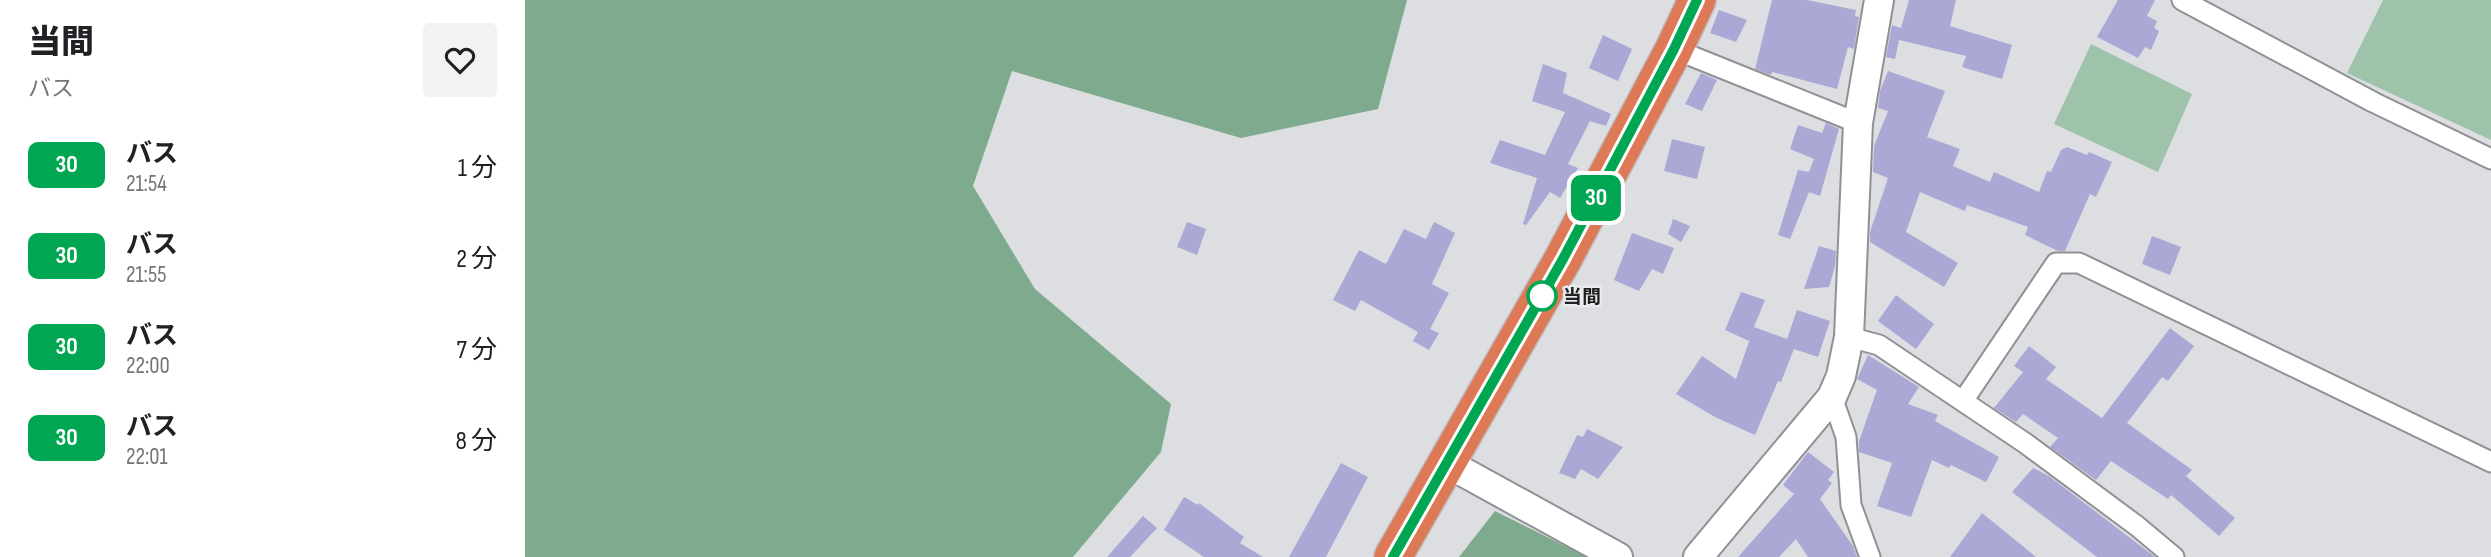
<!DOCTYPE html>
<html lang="ja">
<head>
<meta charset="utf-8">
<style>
	:root { --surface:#fff; --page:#f2f2f2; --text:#202124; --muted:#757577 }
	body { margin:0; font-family:"Sofia Sans Condensed","Noto Sans JP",sans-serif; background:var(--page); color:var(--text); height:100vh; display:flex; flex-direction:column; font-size:26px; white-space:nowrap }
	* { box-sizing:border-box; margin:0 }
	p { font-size:23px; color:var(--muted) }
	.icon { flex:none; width:38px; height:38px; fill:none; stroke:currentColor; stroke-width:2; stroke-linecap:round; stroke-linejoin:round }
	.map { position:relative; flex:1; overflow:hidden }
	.sheet { display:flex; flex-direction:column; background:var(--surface); width:525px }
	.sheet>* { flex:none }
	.badge { padding:0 14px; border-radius:10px; font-size:24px; line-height:46px }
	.map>.badge { position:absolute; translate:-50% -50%; box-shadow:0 0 0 4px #fff }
	.round { display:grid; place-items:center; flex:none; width:74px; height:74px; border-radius:7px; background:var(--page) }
	.summary { display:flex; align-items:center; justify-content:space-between; height:119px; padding:0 28px }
	h1 { font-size:33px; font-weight:800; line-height:52px }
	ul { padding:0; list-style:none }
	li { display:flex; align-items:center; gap:21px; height:91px; padding:0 28px }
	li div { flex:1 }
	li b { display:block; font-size:26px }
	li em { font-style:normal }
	li .badge { min-width:77px; font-weight:700; text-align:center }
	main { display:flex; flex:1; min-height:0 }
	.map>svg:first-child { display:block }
</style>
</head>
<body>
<main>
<section class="sheet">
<div class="summary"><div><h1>当間</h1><p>バス</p></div><a class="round"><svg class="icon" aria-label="heart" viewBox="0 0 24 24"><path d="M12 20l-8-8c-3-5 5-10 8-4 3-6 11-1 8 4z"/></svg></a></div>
<ul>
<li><span class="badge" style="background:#00a651;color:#fff">30</span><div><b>バス</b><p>21:54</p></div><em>1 分</em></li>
<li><span class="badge" style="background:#00a651;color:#fff">30</span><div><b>バス</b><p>21:55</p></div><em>2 分</em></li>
<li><span class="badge" style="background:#00a651;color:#fff">30</span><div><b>バス</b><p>22:00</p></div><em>7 分</em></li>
<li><span class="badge" style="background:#00a651;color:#fff">30</span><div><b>バス</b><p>22:01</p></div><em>8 分</em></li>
</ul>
</section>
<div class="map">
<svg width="1966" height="557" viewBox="0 0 1966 557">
	<rect width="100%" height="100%" fill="#dddee2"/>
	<path fill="#9ec3aa" d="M1858 0H1966V140L1822 73Z
		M1566 44 1667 94 1633 172 1529 124Z"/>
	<path fill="#7eab8d" d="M0 0H882L853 109 716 138 487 71 448 186 510 289 646 404 636 452 548 557H0Z
		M970 511 1062 557H934Z"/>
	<path fill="#aba8d6" d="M1247 0H1282L1331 10 1330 16 1334 17 1329 49 1323 47 1312 89 1247 72 1246 75 1230 69Z
		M1384 0H1431L1425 26 1487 45 1477 79 1437 67 1441 56 1374 40 1370 59 1361 57 1367 25 1376 28Z
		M1593 0H1630L1622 16 1632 21 1629 28 1634 31 1626 50 1620 47 1613 58 1572 37Z
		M1194 10 1222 20 1211 42 1185 33Z
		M1078 35 1107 49 1093 81 1064 68Z
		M1018 64 1042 73 1038 93 1086 114 1081 126 1065 121 1043 164 1053 168 1035 198 1025 192 1001 225 998 224 1012 178 965 163 975 140 1020 155 1040 112 1007 101Z
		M1363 71 1420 91 1402 137 1435 149 1428 166 1465 182 1469 172 1514 192 1522 171 1526 172 1536 150 1542 147 1562 155 1564 152 1587 162 1571 197 1565 194 1540 251H1533L1500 235 1503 227 1442 205 1440 211 1395 192 1381 232 1433 263 1419 287 1345 242V232L1363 178 1348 172 1349 146 1363 111 1353 108 1355 91Z
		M1176 73 1192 80 1177 111 1160 104Z
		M1301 123 1314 129 1295 196 1284 192 1265 239 1253 235 1273 170 1284 172 1289 159 1265 149 1273 125 1297 133Z
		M1147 139 1180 147 1172 179 1139 171Z
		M1148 219 1165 226 1156 242 1143 234Z
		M662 222 681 229 672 255 652 247Z
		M909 222 930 233 907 284 924 293 905 329 914 333 904 350 888 341 893 332 836 300 830 311 808 300 834 250 861 264 879 229 901 239Z
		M1107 233 1149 248 1138 274 1127 269 1114 291 1089 280Z
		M1627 236 1656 247 1645 275 1617 264Z
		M1294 246 1311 251 1310 266 1304 287 1279 289Z
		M1216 292 1240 300 1229 327 1262 339 1272 310 1305 321 1293 357 1269 349 1256 382 1253 381 1230 435 1190 417 1151 394 1177 356 1211 379 1227 333 1224 341 1200 330Z
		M1371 295 1409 324 1391 349 1353 321Z
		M1645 328 1669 346 1643 381 1637 377 1602 423 1667 470 1661 476 1710 518 1694 536 1646 495 1643 499 1586 461 1571 480 1525 447 1533 438 1498 414 1491 422 1469 408 1498 372 1489 366 1504 346 1531 367 1521 379 1577 418Z
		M1343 355 1394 387 1383 404 1413 415 1410 421 1474 457 1461 482 1426 465 1424 468 1407 460 1386 517 1352 506 1367 463 1334 452V441L1352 390 1332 379Z
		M1062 429 1098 447 1073 479 1056 469 1050 479 1034 473 1052 435 1058 437Z
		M1283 452 1309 472 1303 480 1307 483 1295 499 1328 546 1332 557H1283L1271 539 1254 557H1213L1269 494 1258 485Z
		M816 463 843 477 801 557H764Z
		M1508 468 1524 476 1630 557H1572L1487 492Z
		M659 497 673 505 674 503 719 537 715 543 738 557H679L639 530Z
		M1457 513 1511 557H1425Z
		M618 516 632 528 605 557H582Z"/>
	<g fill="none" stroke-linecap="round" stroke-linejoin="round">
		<defs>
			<path id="street" d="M1657 0 1848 102 1966 159
				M1149 49 1333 123
				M1324 337 1354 345 1500 443 1612 526 1649 557
				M1307 397 1321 437 1326 505 1345 557
				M1438 401 1531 263H1554L1966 462"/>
			<path id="secondary" d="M922 463 1093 557
				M1173 557 1307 397 1316 376 1324 337 1333 123 1354 0"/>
			<path id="highway" d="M868 557 1038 259 1149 49 1172 0"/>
		</defs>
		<use href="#street" stroke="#909194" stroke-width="23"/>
		<use href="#secondary" stroke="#909194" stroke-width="32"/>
		<use href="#highway" stroke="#bcbcbc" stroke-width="40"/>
		<use href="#street" stroke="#fff" stroke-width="19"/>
		<use href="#secondary" stroke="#fff" stroke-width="28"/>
		<use href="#highway" stroke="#dd7956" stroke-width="37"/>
	</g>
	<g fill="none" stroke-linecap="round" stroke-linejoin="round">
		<defs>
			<path id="line" d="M868 557 1038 259 1149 49 1172 0"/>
		</defs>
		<use href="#line" stroke="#fff" stroke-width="16"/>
		<use href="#line" stroke="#00a651" stroke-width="10"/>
	</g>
	<circle fill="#fff" stroke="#00a651" stroke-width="3.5" cx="1017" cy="296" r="14"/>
	<g text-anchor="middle" stroke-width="5" stroke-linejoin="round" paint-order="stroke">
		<g font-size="19" font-weight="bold" fill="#202021" stroke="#eaebef" text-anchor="start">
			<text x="1038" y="303">当間</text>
		</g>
	</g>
</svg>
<b class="badge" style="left:1071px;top:198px;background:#00a651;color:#fff">30</b>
</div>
</main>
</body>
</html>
